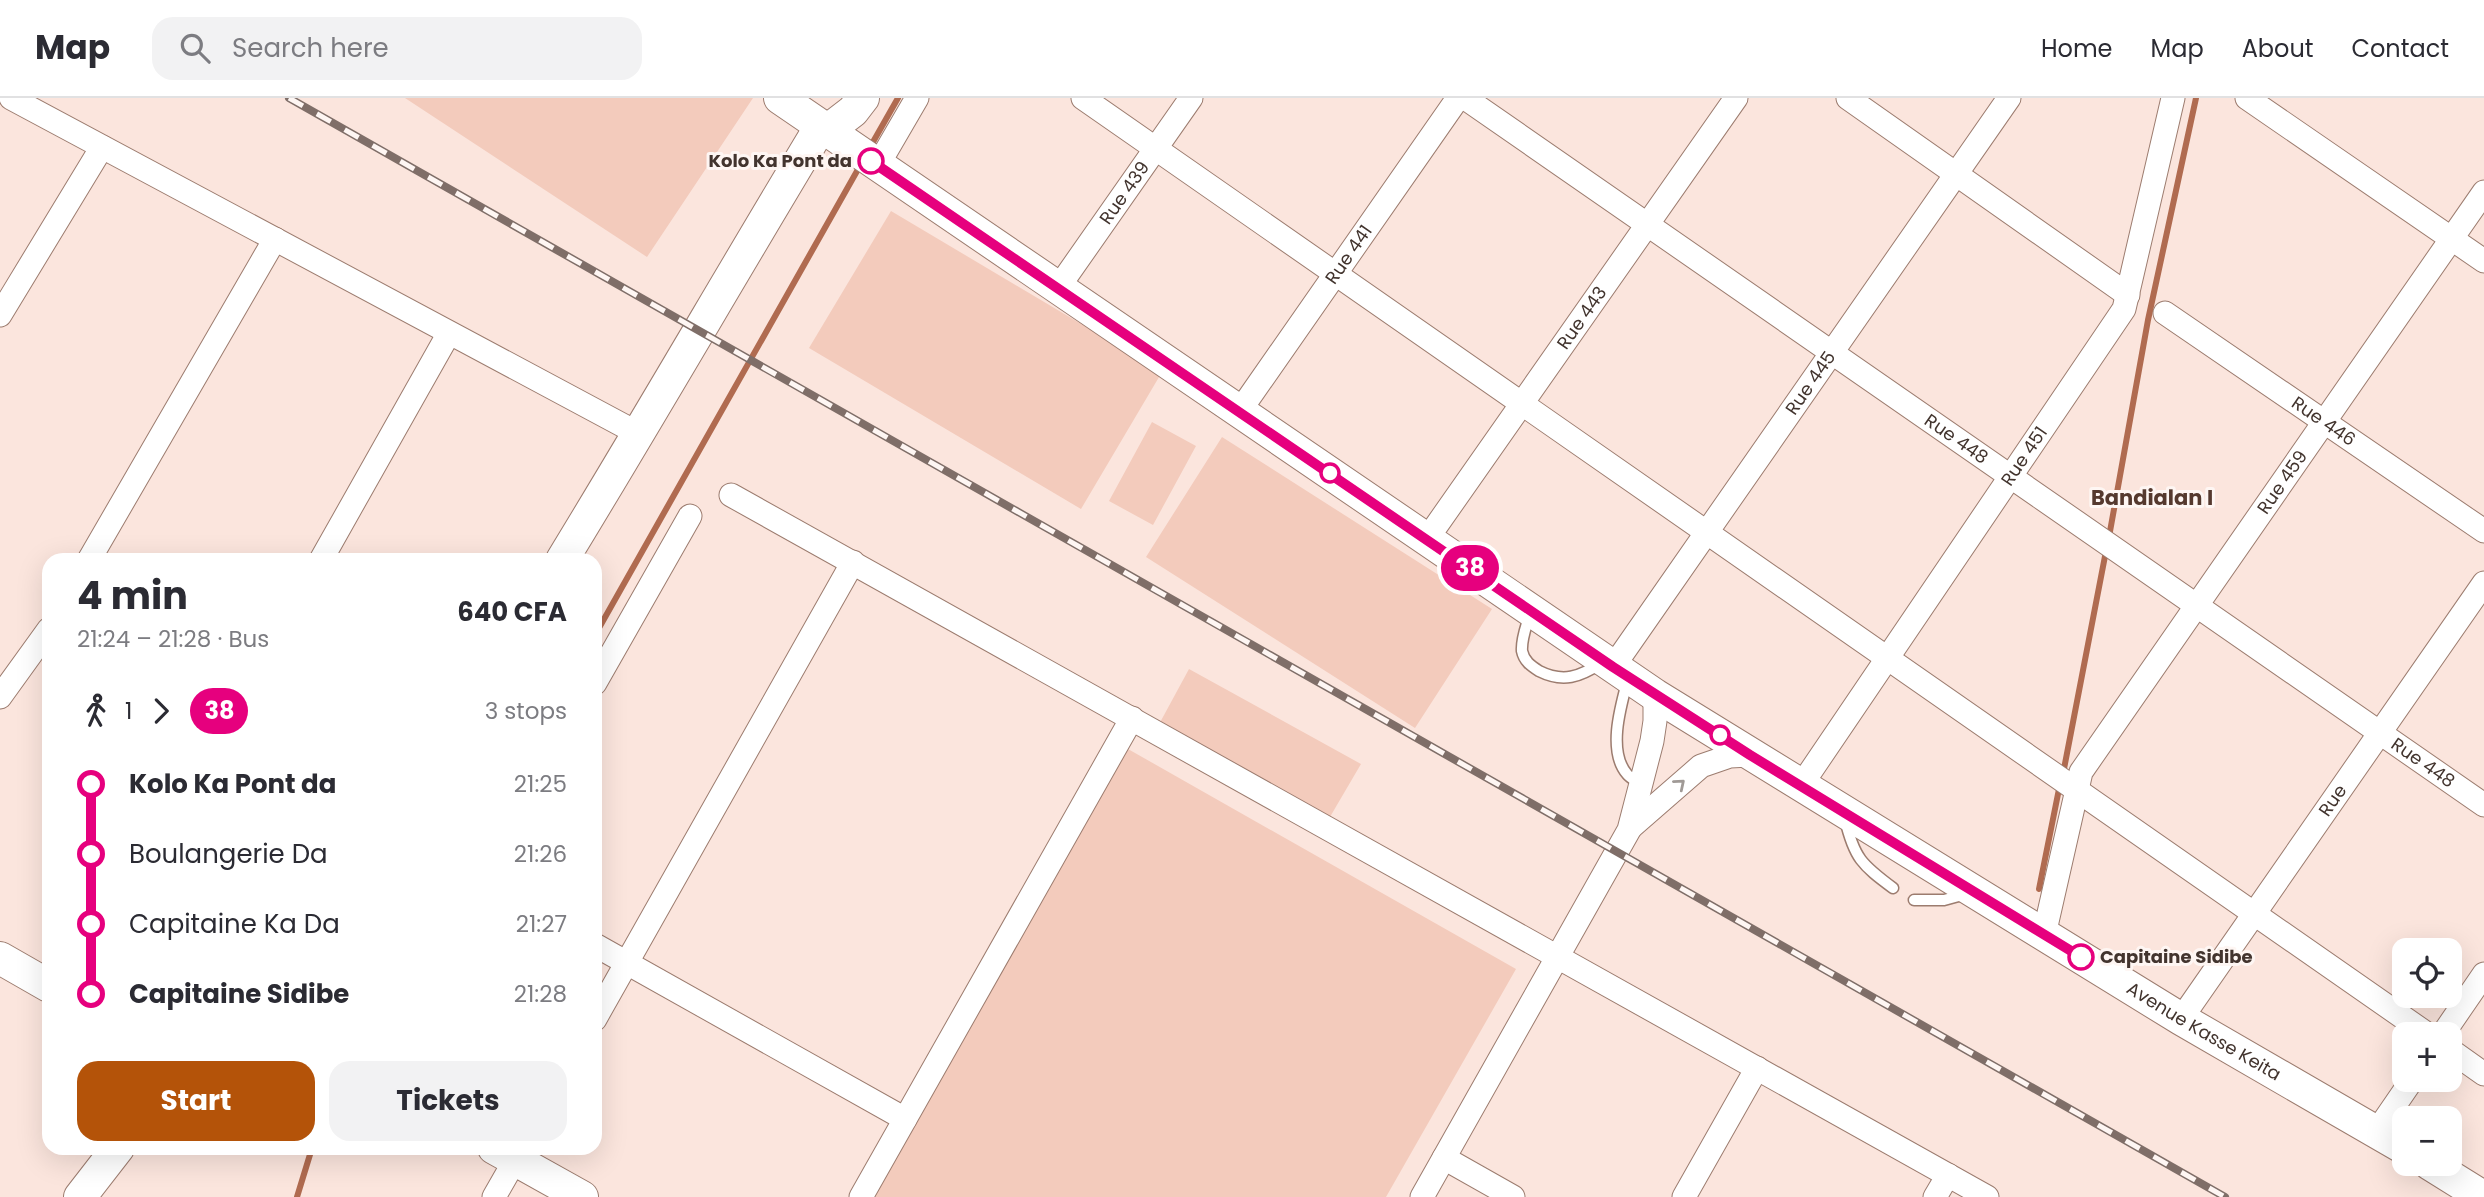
<!DOCTYPE html>
<html lang="en">
<head>
<meta charset="utf-8">
<style>
	:root { --surface:#fff; --page:#f2f2f3; --text:#2b2b33; --muted:#7c7c81; --line:#e1e1e2; --accent:#b45309 }
	body { margin:0; font-family:Poppins,sans-serif; background:var(--page); color:var(--text); height:100vh; display:flex; flex-direction:column; font-size:26px; white-space:nowrap }
	* { box-sizing:border-box; margin:0 }
	p { font-size:23px; color:var(--muted) }
	.icon { flex:none; width:38px; height:38px; fill:none; stroke:currentColor; stroke-width:2; stroke-linecap:round; stroke-linejoin:round }
	.map { position:relative; flex:1; overflow:hidden }
	.side { position:absolute; left:42px; top:455px; width:560px; height:602px; display:flex; flex-direction:column; background:var(--surface); border-radius:21px; box-shadow:0 7px 28px #0002 }
	.side>* { flex:none }
	.badge { padding:0 14px; border-radius:23px; font-size:24px; line-height:46px }
	.controls { position:absolute; left:2392px; top:840px; display:grid; gap:14px }
	.controls a { display:grid; place-items:center; width:70px; height:70px; border-radius:14px; background:var(--surface); box-shadow:0 7px 28px #0002; font-size:35px }
	.map>.badge { position:absolute; translate:-50% -50%; box-shadow:0 0 0 4px #fff }
	.legs { display:flex; align-items:center; gap:10px; height:77px; padding:0 35px; font-size:23px }
	.legs p { margin-inline-start:auto }
	.head { display:flex; align-items:center; justify-content:space-between; height:119px; padding:0 35px }
	h1 { font-size:38px; font-weight:700; line-height:52px }
	.button { display:flex; gap:14px; margin-top:auto; padding:14px 35px }
	.button a { flex:1; height:80px; border-radius:21px; background:var(--accent); color:#fff; font-size:28px; font-weight:700; line-height:80px; text-align:center }
	.button a+a { background:var(--page); color:var(--text) }
	ul { padding:0 35px; list-style:none }
	li { display:flex; align-items:center; gap:24px; height:70px; font-size:26px }
	li i { display:grid; place-items:center; width:10px; height:100%; margin:0 9px; background:currentColor }
	li i::after { content:''; width:18px; height:18px; margin:-9px; border:5px solid; border-radius:50%; background:var(--surface) }
	li p { margin-inline-start:auto }
	li:first-child i { background:linear-gradient(#0000 50%,currentColor 0) }
	li:last-child i { background:linear-gradient(currentColor 50%,#0000 0) }
	header { display:flex; align-items:center; gap:42px; box-sizing:border-box; height:98px; padding:0 35px; background:var(--surface); border-bottom:2px solid var(--line) }
	header strong { font-size:33px }
	nav { display:flex; gap:38px; margin-inline-start:auto; font-size:24px }
	.search { width:490px; height:63px; background:var(--page); display:flex; align-items:center; gap:18px; box-sizing:border-box; padding:0 24px; border-radius:21px; color:var(--muted); font-size:26px }
	.map>svg:first-child { display:block }
</style>
</head>
<body>
<header>
<strong>Map</strong>
<div class="search"><svg class="icon" aria-label="search" viewBox="0 0 24 24"><circle cx="10" cy="10" r="6"/><path d="M15 15l6 6"/></svg>Search here</div>
<nav><a>Home</a><a>Map</a><a>About</a><a>Contact</a></nav>
</header>
<div class="map">
<svg width="2484" height="1099" viewBox="0 0 2484 1099">
	<rect width="100%" height="100%" fill="#fbe5dd"/>
	<path fill="#f3cbbc" d="M405 0H753L647 159Z
		M891 113 1162 274 1081 411 809 250Z
		M1152 324 1196 348 1153 427 1109 403Z
		M1222 339 1492 511 1415 630 1146 459Z
		M1189 571 1361 666 1327 724 1157 630Z
		M1128 651 1516 871 1386 1099H872Z"/>
	<g fill="none" stroke-linecap="round" stroke-linejoin="round">
		<path stroke="#b06b50" stroke-width="6" d="M869 51 898 0
			M2109 439 2148 222 2196 0
			M595 537 861 66
			M2063 676 2106 453
			M2039 791 2060 686
			M297 1099 312 1050"/>
		<defs>
			<path id="lane" d="M1530 515C1527 527 1521 540 1522 553 1524 563 1531 568 1539 573 1563 585 1580 579 1601 565
				M1628 581C1621 607 1607 653 1627 676 1630 680 1636 683 1641 686
				M1845 721C1854 760 1862 767 1893 790
				M1914 802H1944L1966 796"/>
			<g id="street">
				<path d="M11 0 639 336"/>
				<path d="M1083 0 2427 936"/>
				<path id="s1" d="M1465 0 2484 707"/>
				<path d="M1848 0 2128 197"/>
				<path d="M2247 0 2484 163"/>
				<path d="M878 67 917 0"/>
				<path id="s2" d="M1058 190 1191 0"/>
				<path id="s3" d="M2165 215 2484 433"/>
				<path d="M0 217 102 49"/>
				<path id="s4" d="M1239 314 1458 0"/>
				<path d="M731 397 1987 1099"/>
				<path id="s5" d="M1427 441 1736 0"/>
				<path d="M89 462 275 141"/>
				<path d="M321 462 449 235"/>
				<path id="s6" d="M1613 569 2009 0"/>
				<path d="M595 585 690 418"/>
				<path d="M0 599 49 531"/>
				<path id="s7" d="M1802 686 2124 211 2173 0"/>
				<path d="M1631 729 1701 668 1730 658 1750 657"/>
				<path id="s8" d="M2044 837 2081 674 2484 94"/>
				<path d="M595 847 905 1021"/>
				<path d="M595 921 853 464"/>
				<path id="s9" d="M2181 921 2484 485"/>
				<path d="M2443 936 2484 876"/>
				<path d="M2450 952 2484 976"/>
				<path d="M2377 1033 2412 982"/>
				<path d="M1444 1060 1513 1099"/>
				<path d="M494 1099 522 1050"/>
				<path d="M861 1099 1132 620"/>
				<path d="M1422 1099 1629 732 1652 643 1655 623V597"/>
				<path d="M1684 1099 1757 970"/>
				<path d="M1935 1099 1948 1077"/>
			</g>
			<g id="secondary">
				<path id="s10" d="M780 0 1655 597 2181 921 2404 1050"/>
				<path d="M827 33 853 13 863 0"/>
				<path d="M562 462C650 318 734 172 821 28"/>
				<path d="M0 860 49 888"/>
				<path d="M494 1050 582 1099"/>
				<path d="M2430 1066 2483 1099"/>
				<path d="M80 1099 118 1050"/>
			</g>
		</defs>
		<use href="#lane" stroke="#9c7c6f" stroke-width="13"/>
		<use href="#street" stroke="#9c7c6f" stroke-width="25"/>
		<use href="#secondary" stroke="#9c7c6f" stroke-width="34"/>
		<use href="#lane" stroke="#fff" stroke-width="10"/>
		<use href="#street" stroke="#fff" stroke-width="23"/>
		<use href="#secondary" stroke="#fff" stroke-width="32"/>
		<defs>
			<path id="rail" d="M289 0 2225 1099"/>
		</defs>
		<use href="#rail" stroke="#7f6e68" stroke-width="8"/>
		<use href="#rail" stroke="#fef6f3" stroke-width="5" stroke-dasharray="16" stroke-linecap="butt"/>
	</g>
	<defs><path id="oneway-chevron" d="M-2-3.5L2.5 0L-2 3.5" fill="none" stroke-width="1.6" stroke-linecap="round" stroke-linejoin="round" transform="scale(1.75)"/></defs>
	<use stroke="#a09a96" href="#oneway-chevron" transform="translate(1680 686) rotate(-40)"/>
	<g fill="none" stroke-linecap="round" stroke-linejoin="round">
		<defs>
			<path id="line-1" d="M871 63 1613 569 1750 657 2081 859"/>
		</defs>
		<use href="#line-1" stroke="#fff" stroke-width="16"/>
		<use href="#line-1" stroke="#e6007e" stroke-width="10"/>
	</g>
	<g fill="#fff" stroke="#e6007e" stroke-width="3.5">
		<circle cx="871" cy="63" r="12"/>
		<circle cx="1330" cy="375" r="9"/>
		<circle cx="1720" cy="637" r="9"/>
		<circle cx="2081" cy="859" r="12"/>
	</g>
	<g text-anchor="middle" stroke-width="6" stroke-linejoin="round" paint-order="stroke">
		<g font-size="18" font-weight="bold" fill="#42342e" stroke="#fef6f3" text-anchor="end">
			<text x="852" y="69">Kolo Ka Pont da</text>
			<text x="2100" y="865" text-anchor="start">Capitaine Sidibe</text>
		</g>
		<g font-size="18" fill="#42342e" stroke="#fef6f3">
			<text dy="6" stroke="none"><textPath href="#s2" startOffset="116">Rue 439</textPath></text>
			<text dy="6" stroke="none"><textPath href="#s4" startOffset="192">Rue 441</textPath></text>
			<text dy="6" stroke="none"><textPath href="#s5" startOffset="270">Rue 443</textPath></text>
			<text dy="6" stroke="none"><textPath href="#s6" startOffset="346">Rue 445</textPath></text>
			<text dy="6" stroke="none"><textPath href="#s3" startOffset="192">Rue 446</textPath></text>
			<text dy="6" stroke="none"><textPath href="#s1" startOffset="598">Rue 448</textPath></text>
			<text dy="6" stroke="none"><textPath href="#s7" startOffset="396">Rue 451</textPath></text>
			<text dy="6" stroke="none"><textPath href="#s8" startOffset="520">Rue 459</textPath></text>
			<text dy="6" stroke="none"><textPath href="#s1" startOffset="1166">Rue 448</textPath></text>
			<text dy="6" stroke="none"><textPath href="#s9" startOffset="266">Rue</textPath></text>
			<text dy="6" stroke="none"><textPath href="#s10" startOffset="1703">Avenue Kasse Keita</textPath></text>
		</g>
		<g font-size="21" font-weight="bold" fill="#55392e" stroke="#fef6f3">
			<text x="2152" y="407">Bandialan I</text>
		</g>
	</g>
</svg>
<div class="controls">
<a><svg class="icon" aria-label="locate" viewBox="0 0 24 24"><circle cx="12" cy="12" r="6"/><path d="M12 2v4M12 18v4M2 12h4M18 12h4"/></svg></a>
<a>+</a>
<a>−</a>
</div>
<b class="badge" style="left:1470px;top:470px;background:#e6007e;color:#fff">38</b>
<section class="side">
<div class="head"><div><h1>4 min</h1><p>21:24 – 21:28 · Bus</p></div><b>640 CFA</b></div>
<div class="legs"><svg class="icon" aria-label="walk" viewBox="0 0 24 24"><circle cx="13" cy="4" r="2"/><path d="M13 8l-2 6 4 7M11 14l-3 7M7 12l3-4h3l4 4"/></svg>1<svg class="icon" aria-label="forward" viewBox="0 0 24 24"><path d="M9 5l7 7-7 7"/></svg><b class="badge" style="background:#e6007e;color:#fff">38</b><p>3 stops</p></div>
<ul>
<li><i style="color:#e6007e"></i><b>Kolo Ka Pont da</b><p>21:25</p></li>
<li><i style="color:#e6007e"></i><span>Boulangerie Da</span><p>21:26</p></li>
<li><i style="color:#e6007e"></i><span>Capitaine Ka Da</span><p>21:27</p></li>
<li><i style="color:#e6007e"></i><b>Capitaine Sidibe</b><p>21:28</p></li>
</ul>
<div class="button"><a>Start</a><a>Tickets</a></div>
</section>
</div>
</body>
</html>
